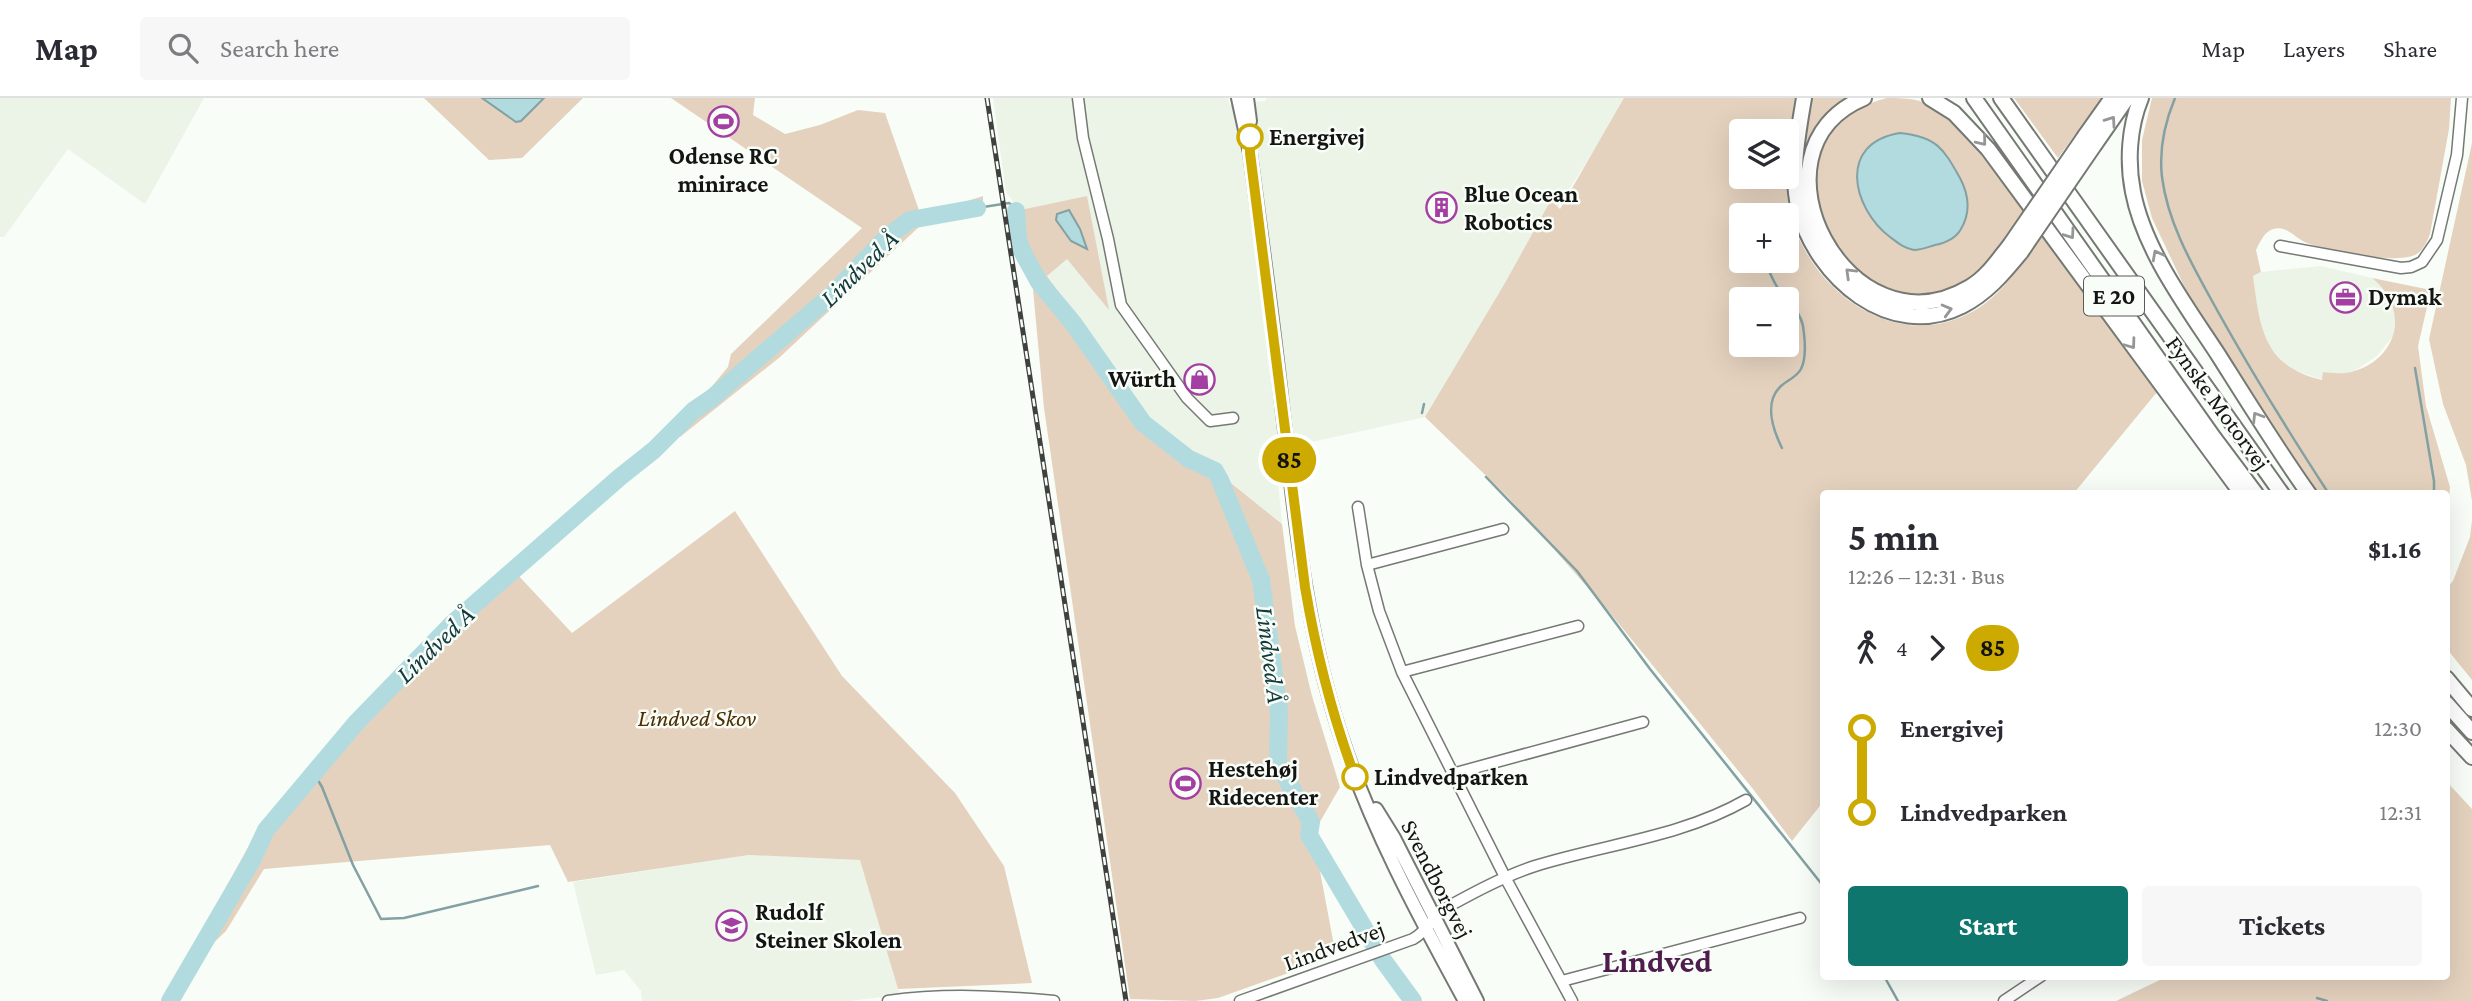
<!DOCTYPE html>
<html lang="en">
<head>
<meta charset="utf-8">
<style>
	:root { --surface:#fff; --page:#f7f7f7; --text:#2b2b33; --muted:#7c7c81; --line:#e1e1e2; --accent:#0f766e }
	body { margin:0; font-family:"Crimson Pro",serif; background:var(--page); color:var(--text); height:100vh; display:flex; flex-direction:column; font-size:26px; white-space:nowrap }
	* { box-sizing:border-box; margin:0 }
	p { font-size:23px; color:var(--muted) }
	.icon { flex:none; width:38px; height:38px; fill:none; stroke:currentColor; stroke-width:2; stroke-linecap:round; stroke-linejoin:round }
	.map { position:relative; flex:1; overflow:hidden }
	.panel { position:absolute; left:1820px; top:392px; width:630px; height:490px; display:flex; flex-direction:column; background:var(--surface); border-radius:7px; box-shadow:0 7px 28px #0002 }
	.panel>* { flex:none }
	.badge { padding:0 14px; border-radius:23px; font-size:24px; line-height:46px }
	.fabs { position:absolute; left:1729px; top:21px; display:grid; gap:14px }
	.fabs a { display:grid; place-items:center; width:70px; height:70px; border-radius:7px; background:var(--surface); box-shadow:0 7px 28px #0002; font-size:35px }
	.map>.badge { position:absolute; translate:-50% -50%; box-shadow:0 0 0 4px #fff }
	.legs { display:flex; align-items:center; gap:10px; height:77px; padding:0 28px; font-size:23px }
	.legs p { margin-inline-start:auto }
	.summary { display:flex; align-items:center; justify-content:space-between; height:119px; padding:0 28px }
	h1 { font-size:38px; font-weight:700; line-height:52px }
	.cta { display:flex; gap:14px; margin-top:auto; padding:14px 28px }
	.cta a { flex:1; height:80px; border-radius:7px; background:var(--accent); color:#fff; font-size:28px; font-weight:700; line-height:80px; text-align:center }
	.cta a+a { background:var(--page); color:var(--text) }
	ul { padding:0 28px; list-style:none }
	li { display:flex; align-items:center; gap:24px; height:84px; font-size:26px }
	li i { display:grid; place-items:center; width:10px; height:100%; margin:0 9px; background:currentColor }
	li i::after { content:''; width:18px; height:18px; margin:-9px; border:5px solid; border-radius:50%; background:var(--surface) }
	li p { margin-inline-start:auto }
	li:first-child i { background:linear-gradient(#0000 50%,currentColor 0) }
	li:last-child i { background:linear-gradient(currentColor 50%,#0000 0) }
	header { display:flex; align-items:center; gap:42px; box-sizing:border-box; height:98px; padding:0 35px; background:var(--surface); border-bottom:2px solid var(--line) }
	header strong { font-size:33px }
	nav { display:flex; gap:38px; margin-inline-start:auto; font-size:24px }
	.search { width:490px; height:63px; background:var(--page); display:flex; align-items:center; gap:18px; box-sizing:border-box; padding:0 24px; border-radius:7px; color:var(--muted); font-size:26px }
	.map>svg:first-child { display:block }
</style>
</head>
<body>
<header>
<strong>Map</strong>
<div class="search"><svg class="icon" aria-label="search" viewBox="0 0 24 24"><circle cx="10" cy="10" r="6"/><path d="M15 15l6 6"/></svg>Search here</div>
<nav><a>Map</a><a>Layers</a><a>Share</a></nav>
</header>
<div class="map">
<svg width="2472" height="903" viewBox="0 0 2472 903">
	<rect width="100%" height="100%" fill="#f8fdf7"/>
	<path fill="#ebf4e7" d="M0 0H204L145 106 68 51 4 139H0Z
		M993 0H1228L1229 7 1265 3 1267 0H1627L1425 319 1275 352 1282 426 1151 321 1031 155 1019 112 1006 94Z
		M2321 168 2372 180 2382 188 2396 212 2393 238 2377 258 2354 273 2341 276 2324 274 2323 282 2294 272 2284 265 2267 246 2259 225 2253 178 2261 174Z
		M749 757 861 762 900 897 849 903H642L641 893 624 872 596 877 573 784Z"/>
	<path fill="#e4d2be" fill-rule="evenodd" d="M424 0H583L522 60 489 62Z
		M671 0H755L753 17 785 36 820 27 858 12 885 15 921 118 983 98V117L921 127 780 259 680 339 675 333 728 269 731 256 862 130Z
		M1624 0H1797C1791 33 1784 67 1788 101 1797 177 1878 250 1956 221 1997 207 2019 170 2041 136L2157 294 2074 395 1824 396 1823 704 1792 743 1753 691 1611 516 1507 398 1425 319 1505 185 1551 102 1560 111ZM1741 33H1787V79H1741ZM1741 117H1787V163H1741ZM1741 201H1787V247H1741Z
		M1810 0H1851C1831 11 1817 29 1808 50H1801Z
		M1887 0C1898 0 1909 0 1920 3 1965 16 1999 78 2025 115 2013 133 1995 167 1977 178 1968 184 1942 198 1933 199 1926 199 1918 197 1912 196 1903 195 1893 195 1885 192 1867 187 1851 169 1841 155 1797 95 1809 19 1887 0Z
		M2014 0H2102L2058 60Z
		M2152 0H2451L2449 31 2430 136C2427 144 2423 153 2415 157 2393 166 2329 154 2307 145 2295 141 2288 127 2273 131 2264 134 2260 144 2256 152L2261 174 2253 178C2260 230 2263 268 2322 282L2323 274C2333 275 2342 276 2351 274 2398 262 2411 211 2372 180L2431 192 2418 248 2426 308 2450 389 2447 424 2446 396 2318 395 2302 373 2185 190 2152 120 2142 83V42Z
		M2472 45V403L2466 367 2443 306 2429 241Z
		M1087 98 1109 212 1067 161 1047 178 1151 321 1282 426 1295 528 1312 598 1340 689 1313 736 1335 853 1311 867 1218 900 1195 903 1130 901 1044 310 1031 170 1018 141 1016 113Z
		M735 413 842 578 955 695 1004 768 1032 885 898 891 860 762 749 757 568 784 550 747 264 771 226 833 200 858 192 851 263 722 517 476 572 535Z
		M2472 422V582L2447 551 2446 491 2453 483 2470 439Z
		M2447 684 2472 711V903H2116L2166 879 2446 878Z"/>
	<path fill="#b2dbdf" stroke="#83a0a2" stroke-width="2" d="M482 0H544L521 23 516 24Z
		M1900 35C1937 39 1943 50 1960 80 1969 97 1971 114 1961 131 1956 140 1945 145 1935 147 1928 149 1921 152 1914 152 1904 150 1898 145 1890 139 1852 110 1837 45 1900 35Z
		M1069 112 1080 131 1087 151 1071 143 1056 122 1057 116Z"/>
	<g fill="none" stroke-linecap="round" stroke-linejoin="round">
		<path stroke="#83a0a2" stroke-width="2.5" d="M2175 0C2165 24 2159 53 2162 79 2168 127 2194 170 2217 212 2252 275 2290 336 2329 396
			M977 110 1009 105 1015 109 1016 113
			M1754 117V115
			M1764 163C1769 172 1773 183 1779 192 1788 203 1800 213 1803 228 1805 241 1807 259 1801 271 1796 280 1787 282 1780 289 1764 305 1773 332 1782 350
			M2415 270 2434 383V396
			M1422 315 1424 306
			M1486 379 1577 473 1650 571 1824 789
			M313 674 322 689 353 767 381 821 404 820 538 788
			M1884 878 1898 903
			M2317 900 2327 903"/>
		<path stroke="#b2dbdf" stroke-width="18" d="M1016 113 1018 141 1022 153 1039 184 1073 225 1143 325 1189 361 1215 373 1220 382 1261 482 1279 613 1278 666 1311 724 1309 737 1383 862 1413 903
			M170 903 252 762 266 732 356 625 452 526 620 379 654 352 693 313 712 300 834 195 888 138 910 122 977 110"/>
		<defs>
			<path id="minor" d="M1078 0 1083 40 1108 141 1121 207 1187 300 1210 323 1233 320
				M2280 148 2401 170 2411 169 2422 164 2437 142 2457 57 2462 0
				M1358 409 1367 467 1379 513 1402 574 1506 781 1572 903
				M1367 467 1503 431
				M1402 574 1578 528
				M1452 676 1643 624
				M1562 883 1800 820
				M888 903C943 895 999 898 1054 903
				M1240 903 1413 841C1426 834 1431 822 1442 812 1471 796 1504 778 1535 768 1606 746 1681 739 1746 702
				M2004 903 2041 878"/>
			<path id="major" d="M1238 0 1250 55C1261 139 1273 223 1282 307 1295 418 1305 528 1340 635 1370 728 1418 817 1465 903
				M1247 0 1250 23
				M1376 711 1394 740 1477 903"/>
			<path id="highway" d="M1804 0C1798 36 1790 76 1799 112 1816 179 1890 244 1962 208 1987 195 2003 176 2021 154
				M1864 0C1739 52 1848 262 1970 189 1987 179 1998 162 2010 147
				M1930 0 1954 15 1988 51 2242 396
				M1974 0 2214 340 2256 396
				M2001 0 2282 396
				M2141 0C2129 29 2127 64 2133 94 2144 152 2187 209 2219 258 2248 304 2277 351 2309 396
				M2085 38 2112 0
				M2095 46 2127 0
				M2446 580 2472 611
				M2446 605 2472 634
				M2446 631 2472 659"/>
		</defs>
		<use href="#minor" stroke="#757973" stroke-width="13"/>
		<use href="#major" stroke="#757973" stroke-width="16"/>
		<use href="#highway" stroke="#757973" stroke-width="18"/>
		<use href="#minor" stroke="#fff" stroke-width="10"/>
		<use href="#major" stroke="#fff" stroke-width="12"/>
		<use href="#highway" stroke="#fff" stroke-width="14"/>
		<defs>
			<path id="rail" d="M987 0 1126 903"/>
		</defs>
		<use href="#rail" stroke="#3f413e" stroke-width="5"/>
		<use href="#rail" stroke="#f8fdf7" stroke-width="2.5" stroke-dasharray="8" stroke-linecap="butt"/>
		<defs>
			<path id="highway-bridge" d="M2010 147 2085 38
				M2021 154 2095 46"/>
		</defs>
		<use href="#highway-bridge" stroke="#757973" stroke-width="18" stroke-linecap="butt"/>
		<use href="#highway-bridge" stroke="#fff" stroke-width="14"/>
	</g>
	<defs><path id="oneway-chevron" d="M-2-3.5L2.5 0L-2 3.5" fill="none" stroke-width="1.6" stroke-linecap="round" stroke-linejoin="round" transform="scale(1.75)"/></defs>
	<g stroke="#959695">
		<use href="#oneway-chevron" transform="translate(2111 23) rotate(-55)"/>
		<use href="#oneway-chevron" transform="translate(1982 43) rotate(51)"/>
		<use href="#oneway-chevron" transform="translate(2070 136) rotate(55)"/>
		<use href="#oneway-chevron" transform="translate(2157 157) rotate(-118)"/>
		<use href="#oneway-chevron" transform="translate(1850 175) rotate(-136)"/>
		<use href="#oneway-chevron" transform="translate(1947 212) rotate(-15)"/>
		<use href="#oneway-chevron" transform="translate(2131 246) rotate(54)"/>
		<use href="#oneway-chevron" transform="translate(2257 319) rotate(-122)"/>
	</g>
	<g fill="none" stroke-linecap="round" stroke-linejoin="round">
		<defs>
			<path id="line-1" d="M1250 39V55L1305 489C1316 554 1332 617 1355 679"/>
		</defs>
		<use href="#line-1" stroke="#fff" stroke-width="16"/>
		<use href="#line-1" stroke="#ca0" stroke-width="10"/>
	</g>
	<defs>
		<symbol id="stadium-ring" viewBox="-11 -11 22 22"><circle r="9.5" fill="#f8fdf7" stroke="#a43ea3" stroke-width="1.5"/><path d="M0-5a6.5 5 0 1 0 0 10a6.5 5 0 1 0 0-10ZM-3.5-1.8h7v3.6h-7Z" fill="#a43ea3"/></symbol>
		<symbol id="building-ring" viewBox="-11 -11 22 22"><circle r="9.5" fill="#f8fdf7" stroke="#a43ea3" stroke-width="1.5"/><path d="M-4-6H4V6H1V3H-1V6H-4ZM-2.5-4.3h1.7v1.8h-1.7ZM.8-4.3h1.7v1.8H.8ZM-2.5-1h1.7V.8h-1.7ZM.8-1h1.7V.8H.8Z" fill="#a43ea3"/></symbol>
		<symbol id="office-ring" viewBox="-11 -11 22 22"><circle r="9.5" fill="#f8fdf7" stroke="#a43ea3" stroke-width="1.5"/><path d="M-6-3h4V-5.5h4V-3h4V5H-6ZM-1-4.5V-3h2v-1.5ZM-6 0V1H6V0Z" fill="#a43ea3"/></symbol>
		<symbol id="shop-ring" viewBox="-11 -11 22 22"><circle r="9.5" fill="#f8fdf7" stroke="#a43ea3" stroke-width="1.5"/><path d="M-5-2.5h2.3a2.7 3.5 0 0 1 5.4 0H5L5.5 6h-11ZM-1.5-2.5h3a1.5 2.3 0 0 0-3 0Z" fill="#a43ea3"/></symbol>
		<symbol id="school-ring" viewBox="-11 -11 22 22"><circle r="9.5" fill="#f8fdf7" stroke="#a43ea3" stroke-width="1.5"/><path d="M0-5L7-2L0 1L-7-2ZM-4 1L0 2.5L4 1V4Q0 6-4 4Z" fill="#a43ea3"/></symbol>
	</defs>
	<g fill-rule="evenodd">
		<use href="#stadium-ring" x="706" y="6" width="35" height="35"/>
		<use href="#building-ring" x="1424" y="92" width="35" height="35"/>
		<use href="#office-ring" x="2328" y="182" width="35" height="35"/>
		<use href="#shop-ring" x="1182" y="264" width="35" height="35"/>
		<use href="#stadium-ring" x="1168" y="668" width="35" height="35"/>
		<use href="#school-ring" x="714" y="810" width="35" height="35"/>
	</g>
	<g fill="#fff" stroke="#ca0" stroke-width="3.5">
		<circle cx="1250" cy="39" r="12"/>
		<circle cx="1355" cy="679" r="12"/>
	</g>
	<g text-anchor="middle" stroke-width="5" stroke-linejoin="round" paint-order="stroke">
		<rect fill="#f8fdf7" stroke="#585b57" stroke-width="2" x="2084" y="178.5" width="60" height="39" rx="5"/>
		<g font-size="23" font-weight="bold" fill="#141513">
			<text x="2114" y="206">E 20</text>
		</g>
		<g font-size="24" font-weight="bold" fill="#141513" stroke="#f8fdf7" text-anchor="start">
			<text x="1269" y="47">Energivej</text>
			<text x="1374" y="687">Lindvedparken</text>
		</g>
		<g font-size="24" font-weight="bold" fill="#141513" stroke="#f8fdf7" text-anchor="start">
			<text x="723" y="66" text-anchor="middle">Odense RC<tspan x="723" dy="28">minirace</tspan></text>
			<text x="1464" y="104">Blue Ocean<tspan x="1464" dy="28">Robotics</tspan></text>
			<text x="2368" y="207">Dymak</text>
			<text x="1176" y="289" text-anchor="end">Würth</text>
			<text x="1208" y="679">Hestehøj<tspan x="1208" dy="28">Ridecenter</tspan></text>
			<text x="755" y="822">Rudolf<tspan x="755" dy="28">Steiner Skolen</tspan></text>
		</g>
		<g font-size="24" fill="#141513" stroke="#f8fdf7">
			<text transform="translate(2218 305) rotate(54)" y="8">Fynske Motorvej</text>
			<text transform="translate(1437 781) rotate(63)" y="8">Svendborgvej</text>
			<text transform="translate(1334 848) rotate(-20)" y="8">Lindvedvej</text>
		</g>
		<g font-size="24" font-style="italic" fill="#4d2e00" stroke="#f8fdf7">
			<text x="697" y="628">Lindved Skov</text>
		</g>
		<g font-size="26" font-style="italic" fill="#12393d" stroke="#f8fdf7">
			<text transform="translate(859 170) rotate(-44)" y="9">Lindved Å</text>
			<text transform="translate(435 546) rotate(-44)" y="9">Lindved Å</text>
			<text transform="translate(1271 557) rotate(83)" y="9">Lindved Å</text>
		</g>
		<g font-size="32" font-weight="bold" fill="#4e1d4d" stroke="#f8fdf7">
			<text x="1657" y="874">Lindved</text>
		</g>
	</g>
</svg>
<div class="fabs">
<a><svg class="icon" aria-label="layers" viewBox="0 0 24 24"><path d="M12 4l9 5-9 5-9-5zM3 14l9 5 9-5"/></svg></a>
<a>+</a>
<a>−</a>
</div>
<b class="badge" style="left:1289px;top:362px;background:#ca0;color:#111">85</b>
<section class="panel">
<div class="summary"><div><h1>5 min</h1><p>12:26 – 12:31 · Bus</p></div><b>$1.16</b></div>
<div class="legs"><svg class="icon" aria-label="walk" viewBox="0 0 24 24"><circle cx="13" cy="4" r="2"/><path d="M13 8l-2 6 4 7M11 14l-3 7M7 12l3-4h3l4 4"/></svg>4<svg class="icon" aria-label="forward" viewBox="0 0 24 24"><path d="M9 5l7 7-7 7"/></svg><b class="badge" style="background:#ca0;color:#111">85</b></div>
<ul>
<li><i style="color:#ca0"></i><b>Energivej</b><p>12:30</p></li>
<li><i style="color:#ca0"></i><b>Lindvedparken</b><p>12:31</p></li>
</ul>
<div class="cta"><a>Start</a><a>Tickets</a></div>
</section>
</div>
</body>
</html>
